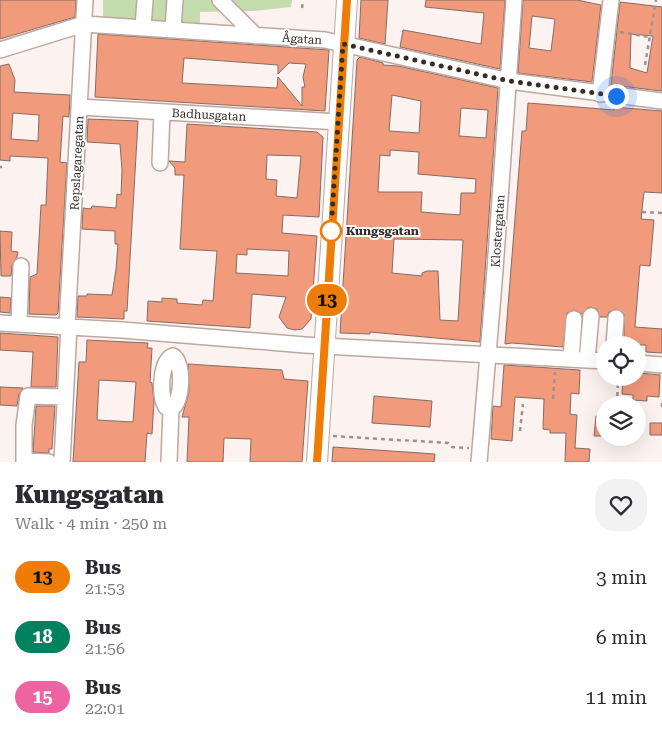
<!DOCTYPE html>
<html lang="en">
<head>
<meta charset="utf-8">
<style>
	:root { --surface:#fff; --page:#f2f2f3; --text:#2b2b33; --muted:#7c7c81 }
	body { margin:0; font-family:"Roboto Serif",serif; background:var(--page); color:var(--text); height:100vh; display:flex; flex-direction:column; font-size:19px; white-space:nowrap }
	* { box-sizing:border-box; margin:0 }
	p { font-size:16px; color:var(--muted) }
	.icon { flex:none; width:28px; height:28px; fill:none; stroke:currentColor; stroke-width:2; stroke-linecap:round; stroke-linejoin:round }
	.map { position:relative; height:462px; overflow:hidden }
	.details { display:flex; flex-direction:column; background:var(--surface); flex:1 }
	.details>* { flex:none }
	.badge { padding:0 10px; border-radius:16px; font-size:18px; line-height:32px }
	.fabs { position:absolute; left:596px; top:336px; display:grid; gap:10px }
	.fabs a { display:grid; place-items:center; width:50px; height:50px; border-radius:50%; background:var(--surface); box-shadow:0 5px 20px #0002; font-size:25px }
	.you { position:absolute; width:25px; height:25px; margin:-12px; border:4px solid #fff; border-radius:50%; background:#1a73e8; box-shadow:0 0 0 8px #1a73e833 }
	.map>.badge { position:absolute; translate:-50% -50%; box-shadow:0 0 0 2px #fff }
	.round { display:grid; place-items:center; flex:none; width:52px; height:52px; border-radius:20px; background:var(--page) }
	.summary { display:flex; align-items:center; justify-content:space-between; height:85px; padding:0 15px }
	h1 { font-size:24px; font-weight:800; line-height:38px }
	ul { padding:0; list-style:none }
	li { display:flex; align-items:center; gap:15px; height:60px; padding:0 15px }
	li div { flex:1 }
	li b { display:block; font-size:19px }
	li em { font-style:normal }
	li .badge { min-width:55px; font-weight:700; text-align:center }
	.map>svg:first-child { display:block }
</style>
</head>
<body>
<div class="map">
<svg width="662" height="462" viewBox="0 0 662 462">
	<rect width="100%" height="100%" fill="#fcf2ef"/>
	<path fill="#c4dbab" d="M103 0H292L291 7 254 11 200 12V24L103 19Z"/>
	<path fill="#f29a7c" stroke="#826d65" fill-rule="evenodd" d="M0 0H76L75 17 0 39Z
		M361 0H388L385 44 359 38Z
		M426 0H505L500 69 400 47 403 30 481 44 484 13 425 7Z
		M523 0H577L601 5 592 82 518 73ZM532 16 555 19 551 51 529 48Z
		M620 2 662 7V91L611 85ZM631 34 653 36 647 73 630 68Z
		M98 34 329 50 325 111 95 97ZM184 58 278 65V74L289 63 306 64 303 77 305 87H302V106L278 77 277 88 182 83Z
		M360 57 383 63V65L398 66 498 88 480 342 370 332V334L340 333 357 60ZM392 95 421 101 419 133 389 131ZM461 108 488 110 486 138 459 136ZM390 150 419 152 418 174 476 179 475 193H461L460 215 421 212 422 192H378L380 155 390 156ZM394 239 463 240 458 321 440 320 438 271H427L422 273V276L392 273Z
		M9 64 15 80 14 92 70 95 69 117 63 116 60 162 67 163 58 313 56 315 29 314 30 277 37 274 41 205H46L48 158 10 156V161L0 160V66ZM13 113 39 115 38 141 11 139Z
		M528 103 614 110V107L662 111V193L644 192 641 219 654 220 650 266 640 265 635 327 662 329V353L646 352V345H624V314L616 309 609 312 607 317H600L597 309 591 307 587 308 582 314 574 310 567 313 563 347 512 343 505 344 522 131H526Z
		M88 119 138 121 127 311H124V319L77 317 78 296H87V294L112 295 116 269 118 244H115V231L82 229 83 208 91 209 92 206 116 208 117 194 121 195 122 170 120 144 87 142Z
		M187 124 317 132 323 137 319 217 283 215 282 233 317 236 311 319 302 329 295 330 287 328 279 317 286 297 252 294 250 328 147 321 148 301 162 302V298L177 299V303L202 305 203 300 213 301 217 251 180 249 184 175H175V168L169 161 185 162ZM267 155 301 156 297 198 276 196 277 180 266 179ZM247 249 289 251 288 276 236 273 237 254 247 255Z
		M0 231 12 232 11 251 18 252 17 257 12 265 11 276H1Z
		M0 297 11 298 10 313 0 312Z
		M0 333 58 337 56 387H31L33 352 0 350Z
		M87 340 148 343 147 348H152L150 382 152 383 154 402 152 434 147 433 145 462H73L79 362H86ZM99 380 136 382 133 422 97 420Z
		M188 364 282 370 284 379 308 381 302 462H250L251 439 224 438 223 462H187L189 417H182L189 392Z
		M504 365 580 370 579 394 571 393 570 414 577 415 575 448 590 449 589 462H565L566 433H550V430L543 429 544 399 515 397 512 441 491 439 493 406 501 407Z
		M638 373 660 375 659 397 647 396V401L633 400V395L622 394 623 378H638Z
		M0 387 23 388 19 394 17 406 0 405Z
		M374 396 432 401 430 427 372 423Z
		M36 406H55L52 449H49V453L33 452Z
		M596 416 605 417V436H594Z
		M650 423H662V435H650Z
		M333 447 435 454 434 462H332Z"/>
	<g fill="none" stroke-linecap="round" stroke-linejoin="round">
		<defs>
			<path id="minor" d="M220 0 256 36
				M143 28 145 0
				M173 29 175 0
				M0 50 84 24 325 40 509 81 662 101
				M600 94 611 0
				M80 107 339 122
				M160 163 162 113
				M0 323 122 330 305 345 605 361
				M19 324 21 266
				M67 326 85 0
				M614 345 616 318
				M571 359 574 319
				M587 360 591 316
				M638 363 662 365
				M171 409 166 407C159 396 160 361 173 356
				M49 462 24 461V425L28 396 65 397
				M62 462 69 326
				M169 462 171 409C183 403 184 362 173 356
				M479 462 495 270 514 0"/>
			<path id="major" d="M317 462 347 0"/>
		</defs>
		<use href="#minor" stroke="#bea79e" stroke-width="18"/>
		<use href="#major" stroke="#bea79e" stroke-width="22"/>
		<path stroke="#9c928f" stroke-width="2.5" stroke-dasharray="4 4" stroke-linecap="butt" d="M302 8 303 0
			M620 32 649 37
			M645 65 656 0
			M0 167H2
			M642 212 662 213
			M553 399 555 372
			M617 404 618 380
			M662 407V403
			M520 431 523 404
			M333 436 448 443 452 447 469 448"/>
		<use href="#minor" stroke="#fff" stroke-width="15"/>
		<use href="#major" stroke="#fff" stroke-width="20"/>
	</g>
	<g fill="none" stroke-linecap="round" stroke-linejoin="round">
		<defs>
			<path id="line" d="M317 462 347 0"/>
		</defs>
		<use href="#line" stroke="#fff" stroke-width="11"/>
		<use href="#line" stroke="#ef7c04" stroke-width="8"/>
		<path stroke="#352c29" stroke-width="5" stroke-dasharray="0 9" d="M331 231 343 44 509 81 616 96"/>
	</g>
	<circle fill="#fff" stroke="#ef7c04" stroke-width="2.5" cx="331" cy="231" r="10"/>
	<g text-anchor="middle" stroke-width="4" stroke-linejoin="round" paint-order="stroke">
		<g font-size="12" fill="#352c29" stroke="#fff">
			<text transform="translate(302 39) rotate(4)" y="4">Ågatan</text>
			<text transform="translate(209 115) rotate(3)" y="4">Badhusgatan</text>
			<text transform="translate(77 163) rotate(-87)" y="4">Repslagaregatan</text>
			<text transform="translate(498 231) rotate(-86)" y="4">Klostergatan</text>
		</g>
		<g font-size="12" font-weight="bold" fill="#352c29" stroke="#fff" text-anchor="start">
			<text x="346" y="235">Kungsgatan</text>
		</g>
	</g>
</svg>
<div class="fabs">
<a><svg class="icon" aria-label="locate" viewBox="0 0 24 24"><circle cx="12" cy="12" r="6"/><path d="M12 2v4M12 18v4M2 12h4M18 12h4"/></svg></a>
<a><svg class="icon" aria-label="layers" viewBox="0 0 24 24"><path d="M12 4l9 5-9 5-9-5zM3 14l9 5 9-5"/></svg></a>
</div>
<div class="you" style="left:616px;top:96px"></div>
<b class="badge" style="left:327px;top:300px;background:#ef7c04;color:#111">13</b>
</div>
<section class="details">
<div class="summary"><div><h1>Kungsgatan</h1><p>Walk · 4 min · 250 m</p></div><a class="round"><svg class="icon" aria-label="heart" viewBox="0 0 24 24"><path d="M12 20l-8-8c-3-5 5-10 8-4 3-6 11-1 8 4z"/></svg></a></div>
<ul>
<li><span class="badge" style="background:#ef7c04;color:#111">13</span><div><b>Bus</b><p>21:53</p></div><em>3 min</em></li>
<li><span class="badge" style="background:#008260;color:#fff">18</span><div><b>Bus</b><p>21:56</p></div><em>6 min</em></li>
<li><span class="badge" style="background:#ec64a1;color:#fff">15</span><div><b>Bus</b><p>22:01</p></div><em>11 min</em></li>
</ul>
</section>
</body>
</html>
